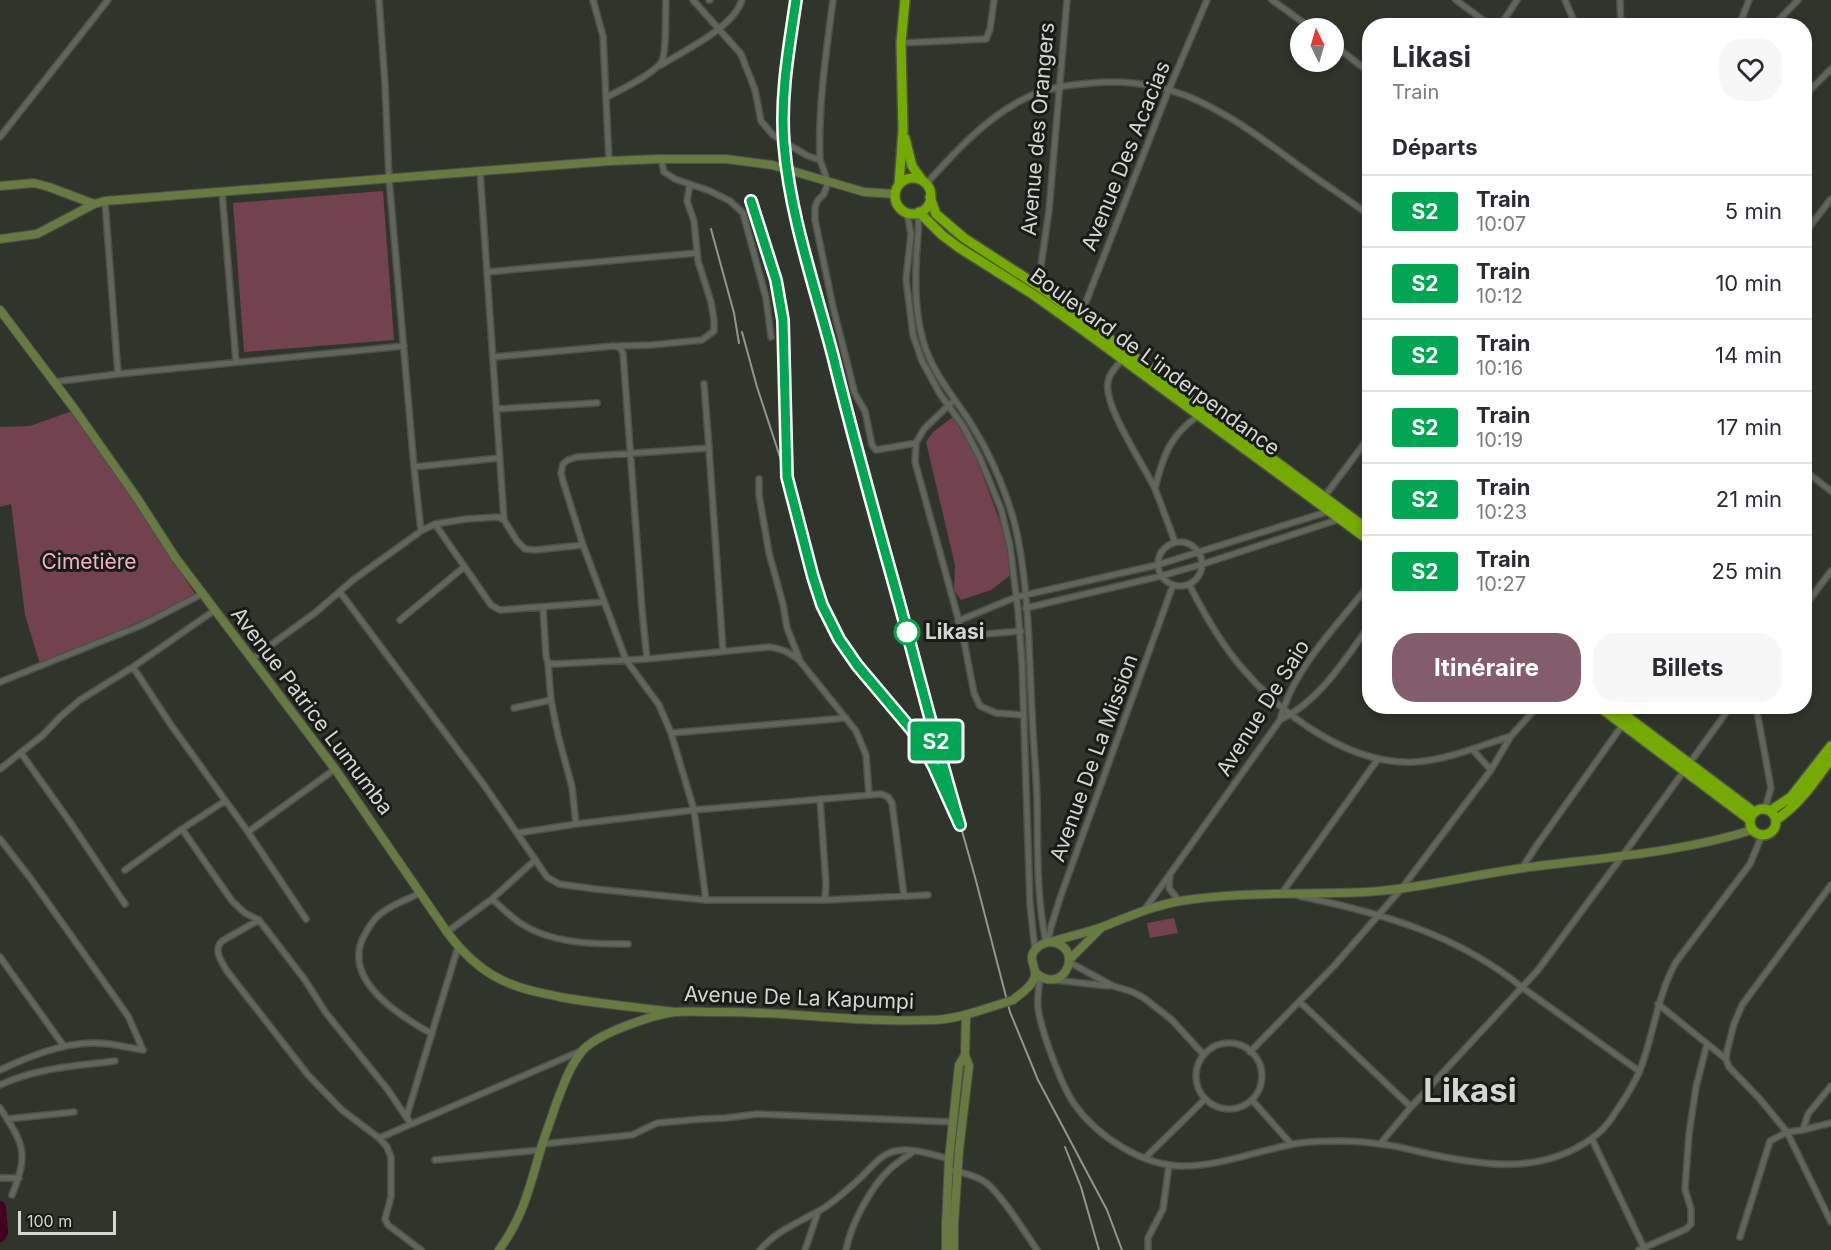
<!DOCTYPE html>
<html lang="fr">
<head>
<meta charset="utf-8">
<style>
	:root { --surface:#fff; --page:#f7f7f7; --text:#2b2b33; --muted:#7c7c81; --line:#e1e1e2; --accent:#845d6c }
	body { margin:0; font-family:Inter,sans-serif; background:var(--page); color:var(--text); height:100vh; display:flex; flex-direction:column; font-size:22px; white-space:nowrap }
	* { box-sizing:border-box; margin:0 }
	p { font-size:20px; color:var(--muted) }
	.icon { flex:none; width:33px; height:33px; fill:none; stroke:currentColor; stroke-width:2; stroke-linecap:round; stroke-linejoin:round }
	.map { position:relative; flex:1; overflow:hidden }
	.sheet { position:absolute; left:1362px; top:18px; width:450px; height:696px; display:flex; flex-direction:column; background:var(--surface); border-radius:24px; box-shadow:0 3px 9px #0003 }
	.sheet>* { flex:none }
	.badge { padding:0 12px; border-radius:4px; font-size:21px; line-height:39px }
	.needle { width:39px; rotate:355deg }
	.fabs { position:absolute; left:1290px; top:18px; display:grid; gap:12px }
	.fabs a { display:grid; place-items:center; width:54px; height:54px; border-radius:50%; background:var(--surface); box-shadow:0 3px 9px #0003; font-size:30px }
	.scale { position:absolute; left:18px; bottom:15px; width:98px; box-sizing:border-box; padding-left:6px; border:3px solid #d4d7d1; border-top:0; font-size:16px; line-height:21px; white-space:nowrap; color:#d4d7d1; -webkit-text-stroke:4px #191b17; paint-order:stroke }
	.map>.badge { position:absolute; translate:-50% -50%; box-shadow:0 0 0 3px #fff }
	h2 { padding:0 30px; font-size:22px; line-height:54px }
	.round { display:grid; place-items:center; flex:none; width:63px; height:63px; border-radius:24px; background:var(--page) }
	.headline { display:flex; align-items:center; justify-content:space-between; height:102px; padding:0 30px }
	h1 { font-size:28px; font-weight:700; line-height:45px }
	.primary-button { display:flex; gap:12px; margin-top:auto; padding:12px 30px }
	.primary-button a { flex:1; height:69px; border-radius:24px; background:var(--accent); color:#fff; font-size:24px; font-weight:700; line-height:69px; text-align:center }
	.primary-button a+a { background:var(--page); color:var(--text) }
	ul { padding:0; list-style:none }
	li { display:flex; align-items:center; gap:18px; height:72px; padding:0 30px; border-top:2px solid var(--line) }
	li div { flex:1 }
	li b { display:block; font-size:22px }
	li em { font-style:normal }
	li .badge { min-width:66px; font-weight:700; text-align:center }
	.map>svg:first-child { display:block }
</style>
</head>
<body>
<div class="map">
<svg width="1831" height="1250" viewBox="0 0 1831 1250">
	<rect width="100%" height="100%" fill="#30352b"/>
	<path fill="#72424f" d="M383 191 394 340 244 352 233 203Z
		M75 410 197 597 40 664 25 615 11 504 0 507V427L30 426Z
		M953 417 975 454 1008 544 1012 574 991 590 961 600 954 590 955 565 926 442 933 432Z
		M1174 918 1178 933 1150 938 1147 923Z"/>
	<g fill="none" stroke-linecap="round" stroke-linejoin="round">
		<path stroke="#44001d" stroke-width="12" d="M0 1207 2 1232 0 1236"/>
		<defs>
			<path id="street" d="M379 0 385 84 389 178 414 467 421 531
				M593 0 603 36 609 161
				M693 0 741 54 755 90 761 121 773 135 784 142 808 156 820 160 828 182 824 194 818 200 815 207V220L833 307 855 394 865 411 872 445 876 450 916 443
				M709 0H710
				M1272 0 1311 28
				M1456 0 1491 26
				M1565 0 1576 26
				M1620 0 1621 26
				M1500 26 1517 0
				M1739 26 1749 0
				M1773 26 1798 0
				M901 43 986 39 990 29 994 0
				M1334 45 1370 73
				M661 65C685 50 733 28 742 0
				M1804 96 1831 69
				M607 97C620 90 656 73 662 61 667 51 665 13 666 0
				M0 137 108 0
				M661 159 664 172 675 179 710 191 730 201 743 213 766 298 771 337
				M820 160C818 106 826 53 833 0
				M480 171 504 520
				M926 184C953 154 986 118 1022 100 1044 88 1067 85 1092 83 1181 75 1235 119 1302 168 1324 184 1348 199 1370 216
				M222 191 236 362
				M105 201 118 374
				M1362 210 1370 200
				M907 213 911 234 906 279 913 335 922 361 940 394 963 426 980 458 1001 509 1010 546 1018 610 1022 664 1030 904 1035 950
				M918 213C920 232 916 248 916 267 915 296 917 330 929 357 939 381 956 400 970 422 991 455 1011 501 1018 539 1029 596 1029 654 1032 711 1033 740 1036 769 1037 798 1038 846 1036 895 1046 942
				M1804 234 1831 199
				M487 272 697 253
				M1038 286 1049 210 1067 0
				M1076 316 1086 302 1169 89 1207 0
				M618 346 651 345 702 340 714 331V320L711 302 698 261 694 221 687 201 690 184
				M493 357 614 346 620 348 623 353 642 610 647 659
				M1123 359C1117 366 1109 373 1108 382 1103 406 1144 465 1155 489 1162 506 1168 524 1175 542
				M53 382 118 374 404 346
				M704 384 709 448
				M951 403 924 429 916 443 915 462 963 636 974 693 980 706 996 713 1024 715
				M496 409 597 403
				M414 467 499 458
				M1804 470 1831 491
				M759 479V495L769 553 783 604 787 628 799 658
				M1155 488C1163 456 1170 435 1199 415
				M1324 497 1370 436
				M435 524 491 605 500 610 603 602
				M1158 564a22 22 0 1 1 44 0a22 22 0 1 1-44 0Z
				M1189 584C1204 614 1221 644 1243 669 1283 716 1350 765 1414 762 1448 760 1479 746 1511 736
				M340 592 484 785 547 877 559 884 595 889 706 900H825L928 895
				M543 607 546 656 548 663 555 664 647 659 769 647C782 649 789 652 799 660L856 731 866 755 869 795
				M1804 607 1831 571
				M1026 608 1161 576 1203 564 1340 519
				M400 620 464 567
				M958 621 1016 597 1157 565 1330 511
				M963 636 1021 631
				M253 658 316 612 353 580 421 531 435 524 466 519 498 517 504 520 517 541 525 549 535 550 583 545
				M548 663 551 700 558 735 572 787 576 824
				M133 667 171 725 248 832 306 919
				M0 682 142 625 202 594
				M1756 706 1771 788 1765 809
				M514 708 551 700
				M1280 720C1320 701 1344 660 1370 625
				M671 733 846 718
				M1472 749 1491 770
				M21 753 70 822 125 904
				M0 769 43 735 61 716 80 700 133 667 215 610
				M820 799 826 884 825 900
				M182 829 232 901 245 913 259 920 305 980 326 1013 388 1090 411 1124
				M248 832 335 769
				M518 833 576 824 694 810 881 794 888 797 892 803 904 896
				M0 839 31 879 128 1016 143 1050
				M1522 868 1537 845 1636 706
				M125 870 182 829 225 801
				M1170 874 1169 888 1179 901
				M1831 885 1742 1005 1734 1024 1727 1051 1726 1059 1729 1067 1759 1098 1787 1132 1831 1222
				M420 893C407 900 390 905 379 915 372 921 367 930 363 938 343 981 400 1016 432 1034
				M1284 893H1282L1378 759
				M1299 896C1381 913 1457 934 1523 988L1639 1071
				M492 899C501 907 510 916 520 923 552 944 592 944 628 944
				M706 900 694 810 671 733 659 705 626 660 583 545 563 481 561 473 563 464 568 460 577 457 709 448 723 651
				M1145 909 1280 720C1293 669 1337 625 1370 584
				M259 920 222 941C213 950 221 961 227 971L308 1075 342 1110 379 1138 583 1050
				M447 932 492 899 535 860
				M1048 942 1051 927 1060 898 1173 585
				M0 957 63 1045
				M1069 962 1113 986 1133 992 1144 998 1172 1020 1204 1055
				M1040 977C1039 987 1037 998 1038 1008 1041 1031 1062 1087 1075 1105 1098 1137 1143 1166 1183 1166 1219 1166 1254 1152 1289 1145 1305 1141 1323 1141 1339 1141 1352 1141 1367 1142 1380 1144 1393 1145 1407 1149 1420 1152 1478 1165 1539 1176 1591 1139 1600 1133 1609 1123 1615 1113 1624 1100 1634 1085 1640 1070 1654 1034 1657 996 1676 962L1750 864 1762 835
				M1055 980 1108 986
				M1300 1002 1411 1107
				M1658 1004 1726 1059
				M1196 1076a33 33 0 1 1 66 0a33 33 0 1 1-66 0Z
				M1250 1052 1334 966 1402 888 1491 770 1511 736 1538 706
				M0 1070C28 1057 59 1044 91 1043 108 1042 125 1047 143 1050
				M0 1085C36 1068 76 1066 115 1061
				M1252 1100 1291 1144
				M0 1108C24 1145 29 1152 12 1195
				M407 1115 458 947
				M7 1119 74 1112
				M1803 1130 1808 1114 1831 1086
				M379 1138 387 1147 391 1157V1197L385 1219 388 1225 421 1250
				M1592 1139 1644 1248
				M542 1144 632 1135 657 1123 702 1119 726 1118 757 1114 953 1122
				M1380 1144 1411 1107 1538 970 1623 855 1731 706
				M1145 1158 1205 1099
				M435 1160 540 1150
				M949 1170C961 1172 975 1175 985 1182 1000 1192 1026 1234 1037 1250
				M0 1178H19
				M1740 1237 1770 1141 1787 1132 1803 1130 1831 1123
				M760 1250C775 1232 797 1223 817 1212 831 1205 845 1192 857 1181 870 1170 879 1154 896 1151 913 1147 935 1156 951 1159
				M805 1250 818 1212
				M846 1250C851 1224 871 1186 891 1168 898 1162 906 1157 914 1151
				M1148 1250V1238L1163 1209 1169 1165
				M1639 1250 1686 1229 1691 1224V1209L1685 1189 1689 1134 1696 1087 1707 1044"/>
			<path id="secondary" d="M0 186 34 183 49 187 94 204
				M0 239 37 234 94 204 105 201 609 161 661 159H726L772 165 864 192 895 194
				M0 310 73 407 137 498 175 557 335 769 447 932C464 955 484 974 511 984 527 991 543 993 560 997 598 1004 637 1007 675 1012
				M1050 942C1067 937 1085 933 1102 927 1128 917 1152 906 1180 901 1242 891 1303 895 1366 892 1419 889 1471 875 1523 868 1598 858 1680 853 1752 830
				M1069 960 1100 929
				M1013 1000C1021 993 1032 987 1035 976 1037 966 1025 958 1038 947 1043 943 1049 941 1056 943 1084 952 1062 996 1036 973
				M499 1250C524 1216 530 1185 542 1145 546 1132 551 1120 555 1107 563 1086 569 1067 583 1050 599 1033 652 1015 675 1012 688 1011 702 1012 716 1012 787 1011 858 1023 930 1020 950 1020 969 1014 988 1008
				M946 1250V1226L949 1159 959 1065 965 1055 966 1015
				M954 1250V1224L959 1150 969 1066 965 1055"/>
			<path id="highway" d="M905 138 912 166 922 180
				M895 196a18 18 0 1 1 36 0a18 18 0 1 1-36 0Z
				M899 184 903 130 901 43 905 0
				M930 197 936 214 964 238 1038 286 1370 531
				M919 212 942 235 958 247 1034 295 1083 330 1370 541
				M1598 706 1750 820
				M1613 706 1754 812
				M1750 822a13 13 0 1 1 26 0a13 13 0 1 1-26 0Z
				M1770 811 1791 797 1831 746
				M1776 820C1800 804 1814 782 1831 759"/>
		</defs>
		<use href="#street" stroke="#4d5048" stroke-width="8"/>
		<use href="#secondary" stroke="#4d5048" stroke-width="10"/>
		<use href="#highway" stroke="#4d5048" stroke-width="12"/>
		<use href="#street" stroke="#61665b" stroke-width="5"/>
		<use href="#secondary" stroke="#677a41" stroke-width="8"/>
		<use href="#highway" stroke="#75aa03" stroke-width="9"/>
		<path stroke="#92958e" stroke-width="2" d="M796 0C789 47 781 94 784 142 786 177 796 211 803 245L913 657 975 877 1010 1012 1038 1080 1107 1210 1122 1250
			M751 201 776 280 783 320 787 477 822 605 839 639 857 665 917 736 940 781
			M711 229 734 313 739 343
			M742 332 757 387 781 460
			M1065 1147 1081 1187 1099 1250"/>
		<defs>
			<path id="secondary-bridge" d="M988 1008 1013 1000"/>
		</defs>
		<use href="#secondary-bridge" stroke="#4d5048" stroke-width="10" stroke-linecap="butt"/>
		<use href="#secondary-bridge" stroke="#677a41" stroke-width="8"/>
	</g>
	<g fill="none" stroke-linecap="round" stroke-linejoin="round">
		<defs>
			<path id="line" d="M751 201 776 280 783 320 787 477 813 577 822 605 839 639 857 665 916 735 933 765 960 825C938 751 919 676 899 602 876 520 853 438 833 356 815 287 790 216 784 144 780 96 789 48 796 0"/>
		</defs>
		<use href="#line" stroke="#fff" stroke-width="14"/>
		<use href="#line" stroke="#00a651" stroke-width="9"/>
	</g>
	<circle fill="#fff" stroke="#00a651" stroke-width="3" cx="907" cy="632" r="12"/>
	<g text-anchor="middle" stroke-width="6" stroke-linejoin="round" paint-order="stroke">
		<g font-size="21" fill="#d4d7d1" stroke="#191b17">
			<text transform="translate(1038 129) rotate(-85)" y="7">Avenue des Orangers</text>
			<text transform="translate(1126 156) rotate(-68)" y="7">Avenue Des Acacias</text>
			<text transform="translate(1155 362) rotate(36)" y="7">Boulevard de L'inderpendance</text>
			<text transform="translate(1263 708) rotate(-58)" y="7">Avenue De Saio</text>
			<text transform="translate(312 711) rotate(53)" y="7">Avenue Patrice Lumumba</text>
			<text transform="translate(1094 758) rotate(-70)" y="7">Avenue De La Mission</text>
			<text transform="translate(799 998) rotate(2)" y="7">Avenue De La Kapumpi</text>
		</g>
		<g font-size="21" fill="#f3b1c2" stroke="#191b17">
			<text x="89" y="569">Cimetière</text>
		</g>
		<g font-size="21" font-weight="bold" fill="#d4d7d1" stroke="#191b17" text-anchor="start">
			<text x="925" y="639">Likasi</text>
		</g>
		<g font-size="33" font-weight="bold" fill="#d4d7d1" stroke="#191b17">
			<text x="1470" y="1102">Likasi</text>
		</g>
	</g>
</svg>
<div class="fabs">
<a><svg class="needle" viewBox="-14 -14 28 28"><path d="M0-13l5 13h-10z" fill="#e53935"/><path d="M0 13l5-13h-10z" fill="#7c7c81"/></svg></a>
</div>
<div class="scale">100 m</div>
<b class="badge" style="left:936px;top:741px;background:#00a651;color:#fff">S2</b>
<section class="sheet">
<div class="headline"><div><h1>Likasi</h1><p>Train</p></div><a class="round"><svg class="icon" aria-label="heart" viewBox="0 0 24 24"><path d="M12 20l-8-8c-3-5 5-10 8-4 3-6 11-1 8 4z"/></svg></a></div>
<h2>Départs</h2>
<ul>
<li><span class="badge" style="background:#00a651;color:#fff">S2</span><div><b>Train</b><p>10:07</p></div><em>5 min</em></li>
<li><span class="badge" style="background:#00a651;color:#fff">S2</span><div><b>Train</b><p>10:12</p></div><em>10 min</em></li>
<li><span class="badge" style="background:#00a651;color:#fff">S2</span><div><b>Train</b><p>10:16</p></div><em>14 min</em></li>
<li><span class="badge" style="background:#00a651;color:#fff">S2</span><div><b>Train</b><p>10:19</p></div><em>17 min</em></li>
<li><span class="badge" style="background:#00a651;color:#fff">S2</span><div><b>Train</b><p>10:23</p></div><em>21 min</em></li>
<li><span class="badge" style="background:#00a651;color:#fff">S2</span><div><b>Train</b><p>10:27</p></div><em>25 min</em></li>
</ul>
<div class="primary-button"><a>Itinéraire</a><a>Billets</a></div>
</section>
</div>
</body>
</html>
